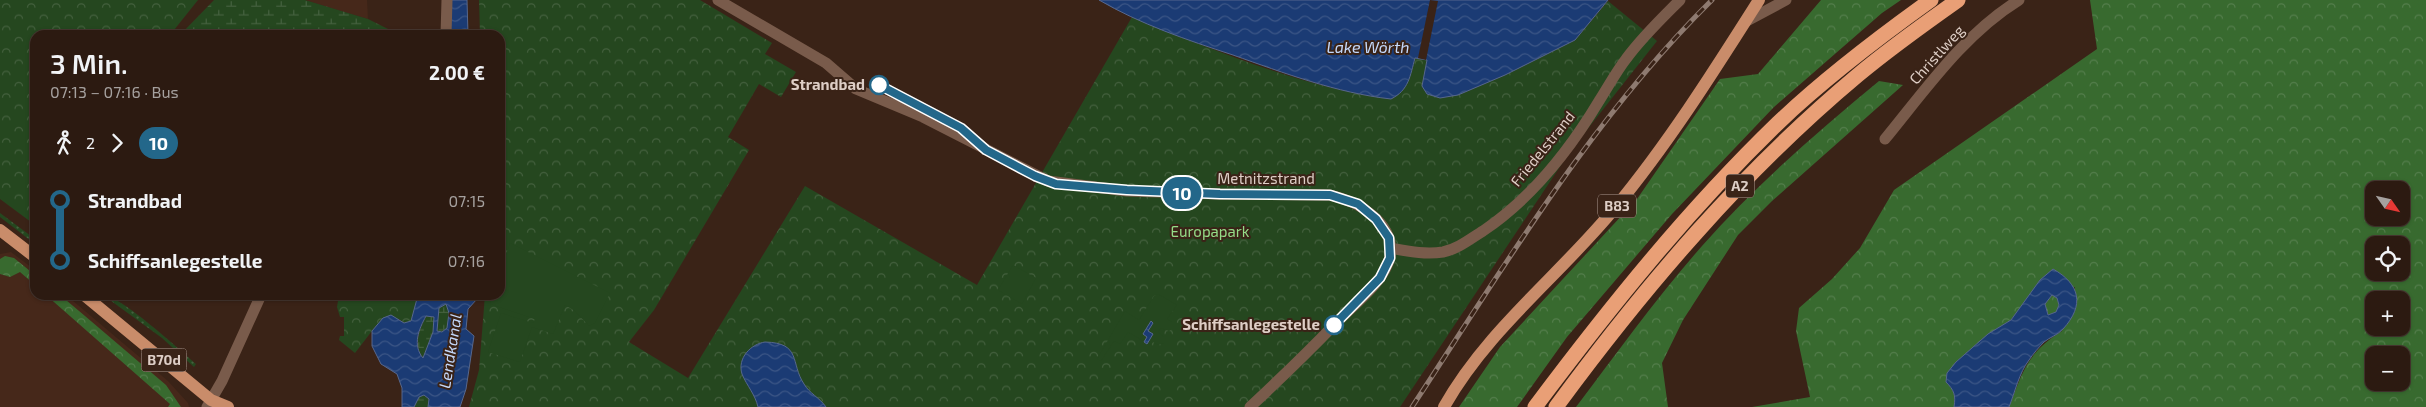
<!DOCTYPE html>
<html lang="de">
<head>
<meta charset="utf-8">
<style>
	:root { --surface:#2c1a11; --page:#34231a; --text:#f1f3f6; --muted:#a6a19f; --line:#483831 }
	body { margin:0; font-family:"Exo 2",sans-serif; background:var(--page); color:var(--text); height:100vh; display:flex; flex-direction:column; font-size:19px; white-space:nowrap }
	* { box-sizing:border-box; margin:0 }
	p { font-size:16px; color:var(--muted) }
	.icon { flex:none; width:28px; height:28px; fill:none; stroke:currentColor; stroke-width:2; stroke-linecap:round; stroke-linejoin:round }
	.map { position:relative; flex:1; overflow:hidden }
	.panel { position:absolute; left:30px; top:30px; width:475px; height:270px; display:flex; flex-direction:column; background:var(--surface); border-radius:15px; box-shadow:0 1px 4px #0004,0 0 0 1px var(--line) }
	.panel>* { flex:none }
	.badge { padding:0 10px; border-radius:16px; font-size:18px; line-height:32px }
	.needle { width:32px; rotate:124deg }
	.buttons { position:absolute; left:2365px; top:181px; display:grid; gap:10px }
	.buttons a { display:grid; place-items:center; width:45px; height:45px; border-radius:10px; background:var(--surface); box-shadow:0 1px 4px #0004,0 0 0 1px var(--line); font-size:25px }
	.map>.badge { position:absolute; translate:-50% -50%; box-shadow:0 0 0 2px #fff }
	.legs { display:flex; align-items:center; gap:8px; height:55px; padding:0 20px; font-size:16px }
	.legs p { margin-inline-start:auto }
	.head { display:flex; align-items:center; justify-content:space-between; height:85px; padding:0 20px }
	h1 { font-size:28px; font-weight:600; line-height:38px }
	ul { padding:0 20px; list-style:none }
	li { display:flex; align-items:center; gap:18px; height:60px; font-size:19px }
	li i { display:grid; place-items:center; width:8px; height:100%; margin:0 6px; background:currentColor }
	li i::after { content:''; width:12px; height:12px; margin:-6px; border:4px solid; border-radius:50%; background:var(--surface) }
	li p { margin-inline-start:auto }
	li:first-child i { background:linear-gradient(#0000 50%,currentColor 0) }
	li:last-child i { background:linear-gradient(currentColor 50%,#0000 0) }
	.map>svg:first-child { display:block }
</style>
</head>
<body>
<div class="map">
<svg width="2426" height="407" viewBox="0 0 2426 407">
	<defs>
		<pattern id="grass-dots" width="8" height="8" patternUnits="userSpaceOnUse" patternTransform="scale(1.25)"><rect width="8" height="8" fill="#25471f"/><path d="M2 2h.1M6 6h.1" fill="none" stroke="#44603e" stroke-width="1.8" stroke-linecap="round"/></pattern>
		<pattern id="forest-crowns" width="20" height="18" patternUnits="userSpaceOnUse" patternTransform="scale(1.25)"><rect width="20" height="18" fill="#386a2f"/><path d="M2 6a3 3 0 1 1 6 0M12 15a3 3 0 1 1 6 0" fill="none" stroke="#547e4c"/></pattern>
		<pattern id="wetland-marsh" width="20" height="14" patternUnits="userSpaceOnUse" patternTransform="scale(1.25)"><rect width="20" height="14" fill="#25471f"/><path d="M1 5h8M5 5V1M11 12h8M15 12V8" fill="none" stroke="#44603e"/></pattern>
		<pattern id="park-crowns" width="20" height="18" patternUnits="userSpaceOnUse" patternTransform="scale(1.25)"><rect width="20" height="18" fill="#25471f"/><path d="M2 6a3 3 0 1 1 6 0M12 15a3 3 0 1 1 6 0" fill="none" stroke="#44603e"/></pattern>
		<pattern id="water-waves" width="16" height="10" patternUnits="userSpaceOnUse" patternTransform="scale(1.25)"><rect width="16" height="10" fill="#1b3b74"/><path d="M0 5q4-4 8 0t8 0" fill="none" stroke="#3c5686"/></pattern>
	</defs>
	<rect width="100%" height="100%" fill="#3a2317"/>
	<path fill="#46281a" d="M305 0H367L368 19 344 12Z
		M11 252 35 270V295H66L168 381 188 403 189 407H0V254Z"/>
	<path fill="url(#grass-dots)" d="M0 213 35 239V244L0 217Z
		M103 295C120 295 181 351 196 364L194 367 162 338Z"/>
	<path fill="url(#forest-crowns)" fill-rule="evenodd" d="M1821 0H1901L1882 13 1774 107 1672 214 1567 337 1517 407H1459L1500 347 1637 199 1720 79 1758 74Z
		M2090 0H2426V407H2009C2023 371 2027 353 2062 331L2075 287 2024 303 2011 320 1989 334 1956 362 1946 382C1954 390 1956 395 1954 407H1752L1810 397 1796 331 1799 308 1832 279 1860 248 1894 190 2097 49ZM2374 190H2401V218H2374ZM2374 245H2401V272H2374ZM2374 300H2401V328H2374ZM2374 355H2401V382H2374Z
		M1879 81 1903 85 1772 201 1738 235 1683 320 1662 363 1668 407H1576C1617 353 1657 297 1702 246 1755 186 1817 132 1879 81Z
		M5 256 14 258 35 275V285L20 272 10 277 0 274V259Z
		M46 295H60L85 316 166 385 181 407H168L170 404Z
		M2052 295 2057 298 2059 305 2057 312 2048 315 2045 304Z"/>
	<path fill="url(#wetland-marsh)" d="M214 0H305L368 19 400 35H180Z
		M446 304 449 313 447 328 442 332 437 331 439 308Z
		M426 316 434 317 433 332 423 358C413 345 419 330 426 316Z
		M424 395 429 399 428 407H414L419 397Z"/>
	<path fill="url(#park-crowns)" d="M0 0H198L170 35H35V225L0 199Z
		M479 0H700L772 43 765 54 796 72 781 97 759 84 728 137 749 150 654 310 629 342 688 378 805 186 977 285 1132 17C1210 49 1308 89 1391 99 1408 90 1410 75 1415 58L1427 60 1422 86 1458 95 1505 75 1575 40 1608 1 1657 41 1571 150 1400 407H469L479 370 485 295H500V35H480Z
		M339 295H418L411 321 404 323 399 319 375 327 355 353 339 340 340 336H344V317H340L337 307Z"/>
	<path fill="#25471f" d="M510 243 610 293 595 323 589 326 575 311 565 305 553 334 532 327 520 362 488 352 501 313 533 323 535 319 490 304 493 295H500V273Z
		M1013 265 1036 278 1022 304 998 290Z
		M1158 294 1177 305 1167 319 1172 322V329L1169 331 1161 328 1158 332 1164 337V343L1158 345 1153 342 1150 345 1128 332 1120 344 1114 341 1101 361 1097 359 1125 311 1139 320 1154 296Z"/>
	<path fill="url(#water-waves)" stroke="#56678d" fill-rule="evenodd" d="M450 0H467L468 35H449Z
		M1099 0H1608L1575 40 1505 75 1458 95 1440 98 1427 94 1422 86 1427 60 1415 58C1410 76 1409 90 1391 99 1337 93 1284 73 1233 55 1187 40 1140 24 1099 0Z
		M2053 269C2080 284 2085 305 2063 329 2058 335 2050 337 2044 342 2039 347 2033 354 2029 360 2019 373 2015 392 2009 407H1954C1956 395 1954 390 1946 382L1947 373 1956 362 1988 334 2011 320 2040 280ZM2052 295 2057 298 2059 305 2056 312 2048 315 2045 304Z
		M418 295H478L477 299 468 309 466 329 474 336 466 389 460 407H428L429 399 424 395 419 397 414 407H402V388L397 374 381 364 372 346V331L383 318 391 315 404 323 411 321ZM446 304 449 313 447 328 442 332 437 331 439 308ZM426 316 434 317 433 332 423 358C412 345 419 329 426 316Z
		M1151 321 1153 323 1148 331 1153 334 1147 344 1144 342 1147 337 1143 334Z
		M765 342C802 343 790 363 804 384 809 393 820 398 826 407H758C755 394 747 386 742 374 737 358 751 344 765 342Z"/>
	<path fill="#3a2317" d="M1430 0 1438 1 1426 60 1418 58Z"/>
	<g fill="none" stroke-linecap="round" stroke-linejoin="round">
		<path stroke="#795b4b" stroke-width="11" d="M718 0 826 63 856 89 923 117 1048 181 1127 191 1220 194 1330 195C1357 201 1396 222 1390 257 1385 282 1351 307 1335 324 1307 353 1279 380 1250 407
			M1745 22 1786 0
			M446 35 447 0
			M1885 139C1926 89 1964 34 2019 0
			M1390 248C1407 251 1425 255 1443 252 1458 249 1470 239 1483 231 1532 198 1569 151 1599 101 1608 87 1616 72 1626 59 1642 37 1661 19 1680 0
			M207 407 222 381 261 295"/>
		<path stroke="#c98c6a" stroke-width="12" d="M0 230 35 257
			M84 295 211 400 228 407
			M1444 407C1487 330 1559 276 1614 209 1668 144 1714 71 1759 0"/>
		<path stroke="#e99f76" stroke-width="15" d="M1535 407C1610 307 1688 210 1778 123 1825 78 1878 38 1931 0
			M1556 407C1645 286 1743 171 1858 75 1890 48 1924 24 1958 0"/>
		<defs>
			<path id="rail" d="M1412 407C1504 267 1591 119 1712 0"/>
		</defs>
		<use href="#rail" stroke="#8e7a70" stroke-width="5"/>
		<use href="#rail" stroke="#3a2317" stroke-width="3" stroke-dasharray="9" stroke-linecap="butt"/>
	</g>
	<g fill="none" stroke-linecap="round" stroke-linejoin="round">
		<defs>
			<path id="line-1" d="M879 85 961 128 986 150 1035 176 1056 184 1127 190 1220 194 1330 195 1358 204 1376 219 1389 238 1390 258 1380 278 1334 325"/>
		</defs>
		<use href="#line-1" stroke="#fff" stroke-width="11"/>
		<use href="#line-1" stroke="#23678a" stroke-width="8"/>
	</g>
	<g fill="#fff" stroke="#23678a" stroke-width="2.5">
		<circle cx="879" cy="85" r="9"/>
		<circle cx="1334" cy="325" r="9"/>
	</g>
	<g text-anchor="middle" stroke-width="4" stroke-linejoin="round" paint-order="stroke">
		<g fill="#3a2317" stroke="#ad9b92" stroke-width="1">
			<rect x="1726" y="174.5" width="28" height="23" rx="4"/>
			<rect x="1598" y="194.5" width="38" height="23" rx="4"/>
			<rect x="141.5" y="348.5" width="45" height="23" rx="4"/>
		</g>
		<g font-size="14" font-weight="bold" fill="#decec6">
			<text x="1740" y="191">A2</text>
			<text x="1617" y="211">B83</text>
			<text x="164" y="365">B70d</text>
		</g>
		<g font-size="15" fill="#decec6" stroke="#3a2317">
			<text transform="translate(1937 55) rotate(-48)" y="5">Christlweg</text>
			<text transform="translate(1543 149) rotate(-51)" y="5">Friedelstrand</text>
			<text x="1266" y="184">Metnitzstrand</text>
		</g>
		<g font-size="15" font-weight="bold" fill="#decec6" stroke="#3a2317" text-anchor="end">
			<text x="865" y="90">Strandbad</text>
			<text x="1320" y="330">Schiffsanlegestelle</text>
		</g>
		<g font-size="15" fill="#95dc88" stroke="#3a2317">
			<text x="1210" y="237">Europapark</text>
		</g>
		<g font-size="16" font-style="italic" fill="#c4d9fc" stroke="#3a2317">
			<text x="1368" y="53">Lake Wörth</text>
			<text transform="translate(450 351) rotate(-81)" y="6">Lendkanal</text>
		</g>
	</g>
</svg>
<div class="buttons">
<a><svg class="needle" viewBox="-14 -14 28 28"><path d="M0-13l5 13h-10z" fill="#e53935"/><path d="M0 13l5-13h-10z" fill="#a6a19f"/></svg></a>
<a><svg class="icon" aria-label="locate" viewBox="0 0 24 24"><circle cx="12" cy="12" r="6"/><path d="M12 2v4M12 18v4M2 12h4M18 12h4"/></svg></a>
<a>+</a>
<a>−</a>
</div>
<b class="badge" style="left:1182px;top:193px;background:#23678a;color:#fff">10</b>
<section class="panel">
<div class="head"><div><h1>3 Min.</h1><p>07:13 – 07:16 · Bus</p></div><b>2.00 €</b></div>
<div class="legs"><svg class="icon" aria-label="walk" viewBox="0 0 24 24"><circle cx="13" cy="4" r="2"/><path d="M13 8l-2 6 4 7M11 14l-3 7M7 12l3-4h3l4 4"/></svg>2<svg class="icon" aria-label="forward" viewBox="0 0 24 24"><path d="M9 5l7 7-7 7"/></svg><b class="badge" style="background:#23678a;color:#fff">10</b></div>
<ul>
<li><i style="color:#23678a"></i><b>Strandbad</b><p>07:15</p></li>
<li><i style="color:#23678a"></i><b>Schiffsanlegestelle</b><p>07:16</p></li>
</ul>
</section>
</div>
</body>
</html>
